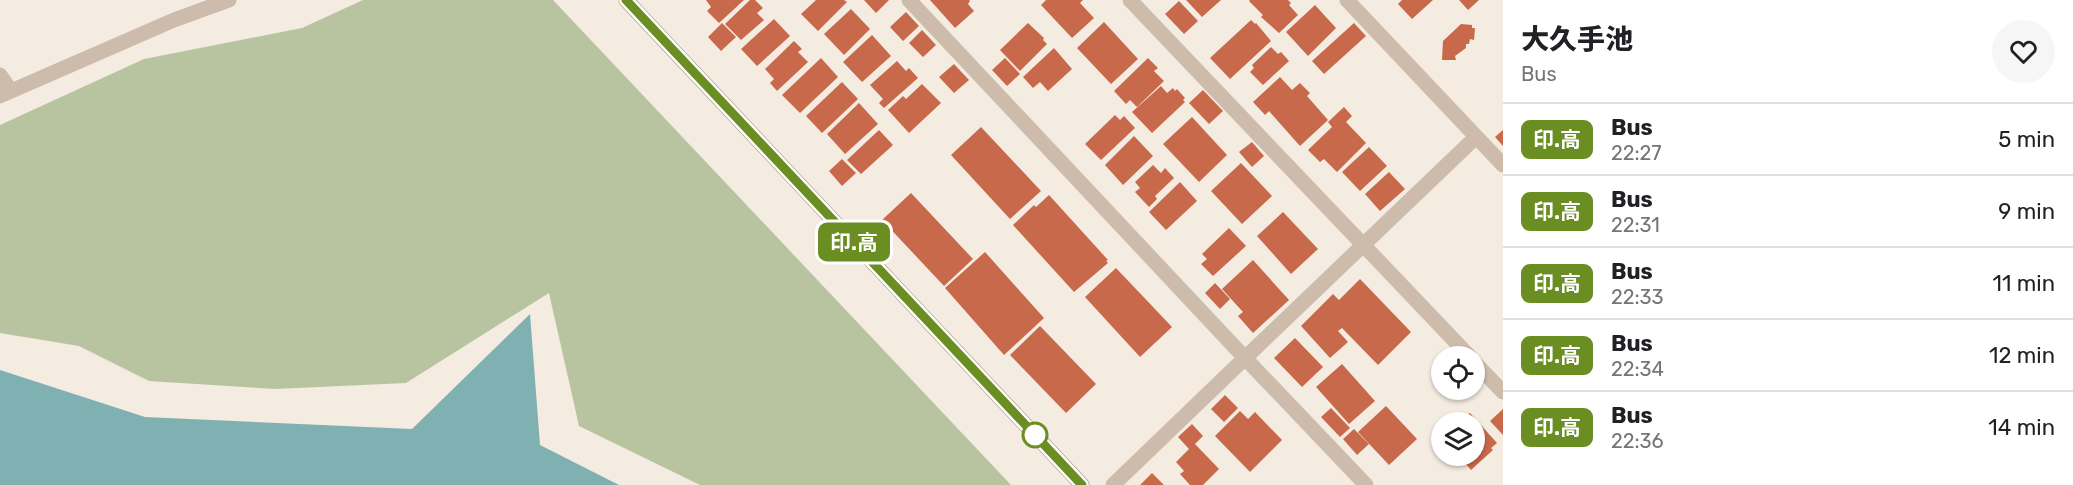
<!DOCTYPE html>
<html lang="en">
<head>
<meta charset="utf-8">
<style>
	:root { --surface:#fff; --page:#f6f6f6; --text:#202124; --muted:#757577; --line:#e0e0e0 }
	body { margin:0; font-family:Rubik,"Noto Sans JP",sans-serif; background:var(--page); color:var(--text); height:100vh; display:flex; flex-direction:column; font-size:22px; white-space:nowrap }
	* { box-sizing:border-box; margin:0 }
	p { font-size:20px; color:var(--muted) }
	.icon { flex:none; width:33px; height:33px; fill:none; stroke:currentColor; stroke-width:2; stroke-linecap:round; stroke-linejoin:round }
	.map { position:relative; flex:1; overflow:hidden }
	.drawer { display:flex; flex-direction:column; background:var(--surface); width:570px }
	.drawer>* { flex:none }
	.badge { padding:0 12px; border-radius:9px; font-size:21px; line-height:39px }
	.tools { position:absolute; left:1431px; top:346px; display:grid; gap:12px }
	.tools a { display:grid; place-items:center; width:54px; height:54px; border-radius:50%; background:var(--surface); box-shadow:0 2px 4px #0004; font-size:30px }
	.map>.badge { position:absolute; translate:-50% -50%; box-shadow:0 0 0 3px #fff }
	.round { display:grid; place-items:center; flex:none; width:63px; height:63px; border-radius:32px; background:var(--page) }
	.headline { display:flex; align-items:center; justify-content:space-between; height:102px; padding:0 18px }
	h1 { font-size:28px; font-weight:800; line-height:45px }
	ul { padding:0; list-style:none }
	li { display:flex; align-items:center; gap:18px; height:72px; padding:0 18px; border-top:2px solid var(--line) }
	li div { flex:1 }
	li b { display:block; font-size:22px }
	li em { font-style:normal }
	li .badge { min-width:66px; font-weight:700; text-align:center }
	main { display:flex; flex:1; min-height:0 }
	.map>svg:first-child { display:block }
</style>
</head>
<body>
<main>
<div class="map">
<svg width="1503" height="485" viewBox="0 0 1503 485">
	<rect width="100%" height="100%" fill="#f4ebe1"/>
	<path fill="#b8c4a0" d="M363 0H553L1011 485H700L579 426 549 293 406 383 275 389 149 381 79 346 0 333V125L144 59 302 28Z"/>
	<path fill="#7fb0b2" d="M530 314 540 445 619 485H0V370L145 417 412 429Z"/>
	<path fill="#c8694b" d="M706 0H744L719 23 707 11 711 7Z
		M750 0H755L763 8 757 13 764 20 741 40 725 24Z
		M816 0H844L847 2 818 31 801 14Z
		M864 0H889L876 13Z
		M930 0H969L970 1 968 4 974 11 955 28Z
		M1046 0H1083L1080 3 1094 18 1072 38 1041 5Z
		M1186 0H1221L1202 17Z
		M1250 0H1288L1291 3 1289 5 1298 15 1279 33 1261 17 1263 15 1249 1Z
		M1402 0H1433L1412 19 1398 4Z
		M1459 0H1479L1468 10Z
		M1179 1 1198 21 1184 34 1165 14Z
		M1315 5 1336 28 1308 56 1286 32Z
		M851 9 870 29 844 55 824 34Z
		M906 12 919 26 903 41 890 27Z
		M774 19 790 36 757 66 741 49Z
		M1251 20 1255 24 1256 23 1271 41 1230 79 1210 58Z
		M1104 22 1138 59 1111 84 1077 48Z
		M722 23 736 37 721 51 708 37Z
		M1028 23 1044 38 1043 40 1047 44 1020 71 1000 50Z
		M1354 23 1366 36 1324 74 1312 61Z
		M1461 24 1472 25V28H1475L1474 40 1470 39 1469 44H1466V48L1455 56 1456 60H1442L1443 41Z
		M922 30 936 45 923 57 909 43Z
		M872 35 891 56 862 82 843 62Z
		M794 41 802 49 798 52 808 62 777 91 770 83 774 79 765 69Z
		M1271 47 1278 54 1281 52 1289 61 1263 85 1250 72 1254 68 1252 65Z
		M1054 48 1072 69 1048 91 1040 82 1033 88 1023 77Z
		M821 58 838 77 800 113 782 95Z
		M1005 58 1020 74 1007 86 992 70Z
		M1148 58 1158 68 1154 71 1164 81 1137 107 1130 100 1126 104 1114 91Z
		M897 61 906 71 909 68 918 78 884 108 879 103 883 99 870 85Z
		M954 64 969 80 954 93 939 77Z
		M1280 77 1292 90 1300 83 1310 93 1307 96 1328 120 1300 146 1269 111 1265 115 1253 102Z
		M842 82 858 99 822 133 806 116Z
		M922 84 941 103 909 133 888 110 903 96 906 99Z
		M1161 86 1167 93 1173 88 1175 91 1177 89 1185 98 1183 100 1185 102 1152 133 1132 112Z
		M1203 90 1223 111 1209 124 1189 103Z
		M859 103 878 124 845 154 827 134Z
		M1344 107 1352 116 1346 122 1366 143 1337 172 1324 159 1320 162 1308 150 1332 127 1328 122Z
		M1115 115 1120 120 1124 116 1135 128 1101 160 1085 144Z
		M1192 117 1227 155 1199 182 1163 144Z
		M981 127 1041 191 1010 219 951 155Z
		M879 130 893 145 861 174 847 160Z
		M1503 130V146L1495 137Z
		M1134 136 1153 156 1123 185 1105 165Z
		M1252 142 1264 156 1252 167 1239 152Z
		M1369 147 1387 166 1360 191 1342 172Z
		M842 159 856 173 842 186 829 171Z
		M1241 163 1272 196 1242 224 1211 191Z
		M1153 165 1161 173 1165 168 1174 178 1155 196 1157 199 1149 207 1135 192 1140 188 1135 182Z
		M1389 172 1405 189 1380 211 1365 194Z
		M1180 182 1197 201 1166 230 1149 212Z
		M911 193 973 259 944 286 882 220Z
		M1049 195 1108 260 1106 261 1108 263 1074 292 1013 225 1034 205 1036 207Z
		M1283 212 1318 249 1291 274 1257 236Z
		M1229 228 1246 246 1213 276 1201 264 1207 259 1202 254Z
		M985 252 1044 318 1004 355 945 288Z
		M1253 260 1289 300 1253 333 1238 316 1243 312 1222 289Z
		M1116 268 1172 327 1140 357 1085 297Z
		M1360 279 1411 332 1378 365 1342 328 1338 331 1348 342 1330 358 1301 326 1333 294 1339 300Z
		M1215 283 1230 299 1220 309 1205 293Z
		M1040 326 1096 384 1066 413 1010 355Z
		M1295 338 1323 367 1302 387 1274 358Z
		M1342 364 1375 401 1349 424 1316 387Z
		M1225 395 1238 408 1224 422 1211 409Z
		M1386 406 1417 439 1389 465 1358 432Z
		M1331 408 1350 428 1340 437 1321 417Z
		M1503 409V435L1490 421Z
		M1240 411 1248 419 1255 412 1282 440 1250 472 1215 436Z
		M1470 413 1497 443 1491 448 1493 450 1471 470 1459 456H1474V423H1455Z
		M1192 424 1203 436 1195 444 1219 469 1203 485H1190L1180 474 1184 471 1176 462 1189 449 1178 437Z
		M1354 429 1369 444 1357 455 1343 439Z
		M1152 473 1164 485H1140Z"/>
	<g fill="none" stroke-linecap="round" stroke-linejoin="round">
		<path stroke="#cdbbac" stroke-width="15" d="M909 0 1245 358 1476 137
			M1130 0 1470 357
			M1347 0 1503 165
			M0 75 11 91
			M0 96 174 20 229 0
			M1474 362 1503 392
			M1113 485 1245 358 1366 485"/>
		<path stroke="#a18a7d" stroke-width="15" d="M626 0 1082 485"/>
	</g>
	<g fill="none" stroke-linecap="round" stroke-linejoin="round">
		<defs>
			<path id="line" d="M626 0 1082 485"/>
		</defs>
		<use href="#line" stroke="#fff" stroke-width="14"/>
		<use href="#line" stroke="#6b8e23" stroke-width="9"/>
	</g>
	<circle fill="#fff" stroke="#6b8e23" stroke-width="3" cx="1035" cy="435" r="12"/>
</svg>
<div class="tools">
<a><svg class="icon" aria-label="locate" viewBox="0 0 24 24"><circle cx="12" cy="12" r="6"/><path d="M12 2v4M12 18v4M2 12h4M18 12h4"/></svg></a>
<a><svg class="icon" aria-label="layers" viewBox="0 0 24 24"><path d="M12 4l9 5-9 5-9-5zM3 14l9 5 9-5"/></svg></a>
</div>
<b class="badge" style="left:854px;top:242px;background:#6b8e23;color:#fff">印.高</b>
</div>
<section class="drawer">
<div class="headline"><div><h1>大久手池</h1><p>Bus</p></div><a class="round"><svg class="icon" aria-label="heart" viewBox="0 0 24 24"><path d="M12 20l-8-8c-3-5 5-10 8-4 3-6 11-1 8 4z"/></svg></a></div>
<ul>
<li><span class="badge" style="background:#6b8e23;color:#fff">印.高</span><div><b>Bus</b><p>22:27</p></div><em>5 min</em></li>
<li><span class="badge" style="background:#6b8e23;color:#fff">印.高</span><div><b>Bus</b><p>22:31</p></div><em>9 min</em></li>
<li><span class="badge" style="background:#6b8e23;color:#fff">印.高</span><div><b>Bus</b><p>22:33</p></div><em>11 min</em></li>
<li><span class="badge" style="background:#6b8e23;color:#fff">印.高</span><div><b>Bus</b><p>22:34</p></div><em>12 min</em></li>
<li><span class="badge" style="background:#6b8e23;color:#fff">印.高</span><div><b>Bus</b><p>22:36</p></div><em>14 min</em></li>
</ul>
</section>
</main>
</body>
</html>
